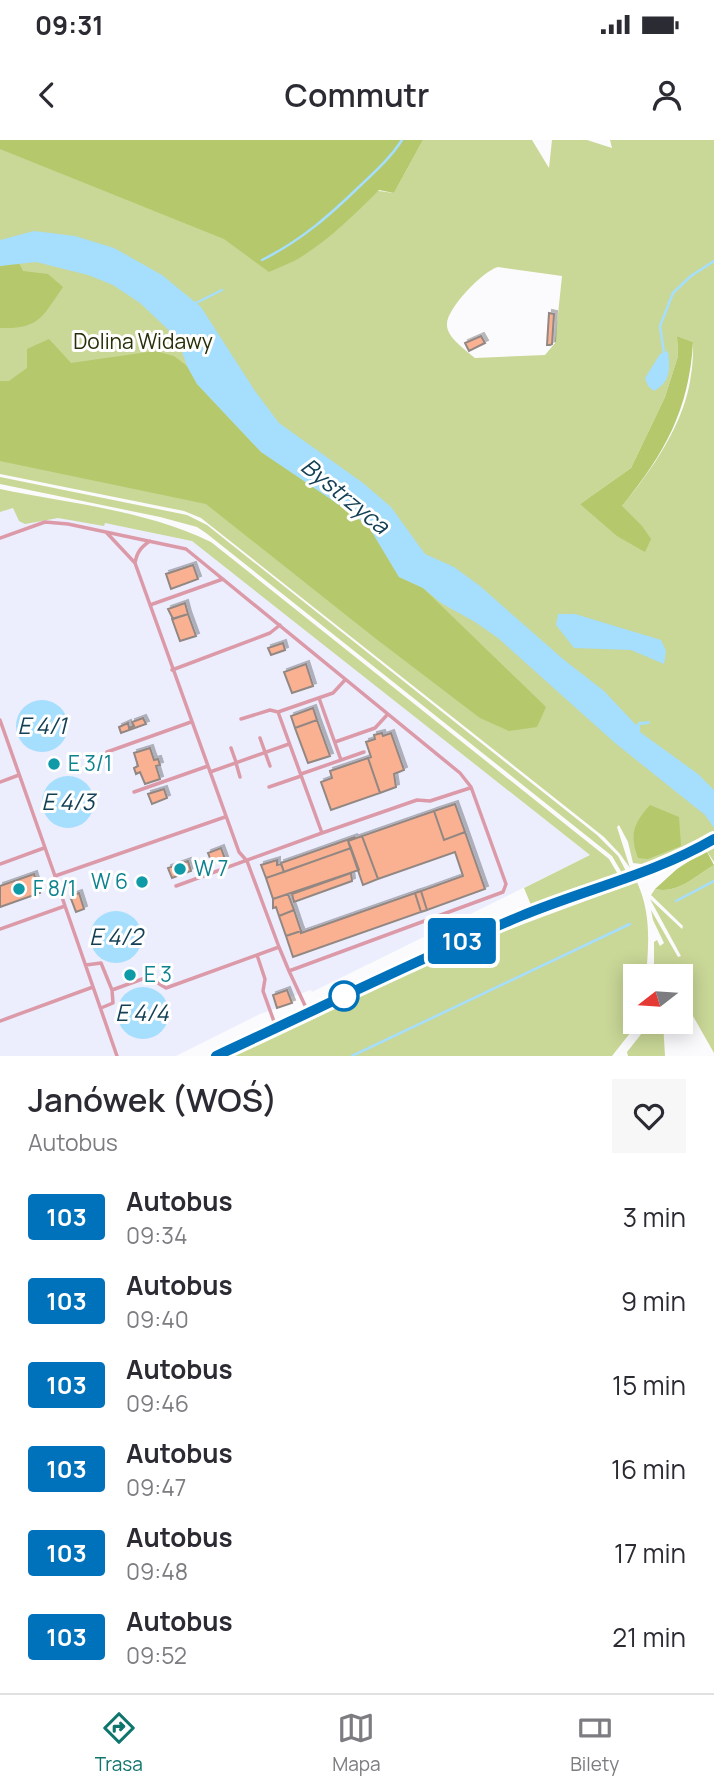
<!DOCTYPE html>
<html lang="pl">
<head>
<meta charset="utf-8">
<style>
	:root { --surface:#fff; --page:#f7f7f7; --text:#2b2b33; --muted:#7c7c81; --line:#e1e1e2; --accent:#0f766e }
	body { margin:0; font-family:Manrope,sans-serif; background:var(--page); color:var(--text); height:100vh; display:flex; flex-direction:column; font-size:26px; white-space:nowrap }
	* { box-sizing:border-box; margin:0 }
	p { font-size:23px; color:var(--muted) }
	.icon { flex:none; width:38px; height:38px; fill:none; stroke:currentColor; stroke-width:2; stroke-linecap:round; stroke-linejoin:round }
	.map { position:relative; height:916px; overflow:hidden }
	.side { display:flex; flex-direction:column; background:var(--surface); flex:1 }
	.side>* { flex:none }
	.badge { padding:0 14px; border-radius:5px; font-size:24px; line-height:46px }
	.needle { width:46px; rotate:253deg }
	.buttons { position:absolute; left:623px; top:824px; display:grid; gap:14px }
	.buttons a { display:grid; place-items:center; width:70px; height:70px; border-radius:0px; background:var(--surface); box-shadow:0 4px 18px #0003; font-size:35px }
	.map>.badge { position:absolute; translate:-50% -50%; box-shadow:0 0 0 4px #fff }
	.round { display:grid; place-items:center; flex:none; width:74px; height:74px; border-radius:0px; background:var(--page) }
	.summary { display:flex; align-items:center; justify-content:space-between; height:119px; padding:0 28px }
	h1 { font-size:33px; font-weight:600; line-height:52px }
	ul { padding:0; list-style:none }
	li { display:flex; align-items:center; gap:21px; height:84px; padding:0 28px }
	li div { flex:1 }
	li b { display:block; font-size:26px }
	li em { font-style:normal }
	li .badge { min-width:77px; font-weight:700; text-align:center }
	.status { display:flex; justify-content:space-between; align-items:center; height:49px; padding:0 35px; background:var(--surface); direction:ltr }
	.status svg { height:19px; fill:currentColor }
	header { display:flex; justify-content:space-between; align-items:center; height:91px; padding:0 28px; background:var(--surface); font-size:32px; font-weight:600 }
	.tab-bar { display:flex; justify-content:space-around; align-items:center; height:98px; border-top:2px solid var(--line); background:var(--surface); font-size:19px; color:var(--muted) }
	.tab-bar a { display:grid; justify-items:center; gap:4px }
	.tab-bar .current { color:var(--accent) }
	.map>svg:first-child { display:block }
</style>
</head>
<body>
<div class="status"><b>09:31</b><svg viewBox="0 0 49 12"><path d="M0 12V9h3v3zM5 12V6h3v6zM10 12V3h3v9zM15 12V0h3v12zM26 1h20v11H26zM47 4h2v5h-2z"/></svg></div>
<header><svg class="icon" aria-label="back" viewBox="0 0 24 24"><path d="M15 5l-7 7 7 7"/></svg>Commutr<svg class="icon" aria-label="person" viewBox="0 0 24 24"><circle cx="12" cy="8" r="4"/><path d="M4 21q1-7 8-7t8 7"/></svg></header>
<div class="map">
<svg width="714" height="916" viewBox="0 0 714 916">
	<defs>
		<filter id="shadow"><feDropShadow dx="3" dy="-3" stdDeviation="0" flood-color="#0004"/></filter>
	</defs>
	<rect width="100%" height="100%" fill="#fbfbfd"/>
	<path fill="#eceefd" d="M0 361 192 400 590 715 312 852 311 850 291 857 292 863 260 874 176 916H0Z"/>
	<path fill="#c9d797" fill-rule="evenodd" d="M0 0 394 53 423 0H532L549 28 552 0H587L612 8 610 0H714V722L706 710 687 721 681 711 650 725 633 723 628 702 619 685 617 687 630 728 620 714 604 697 201 378 184 371 0 334ZM498 127 562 136 555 203 545 215 475 218C466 210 446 197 447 184 447 168 483 131 498 127ZM677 196 693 202C693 213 693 224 691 235 685 283 652 330 622 366L580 364 631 328 665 257 678 216Z
		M0 337 187 375 207 385 597 695 618 716 627 733H622L612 716 206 393 197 387 160 377 0 344Z
		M0 349C68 363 149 371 211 402L609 719 619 736 535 766 531 765 524 748 590 715 192 401 105 383 104 386 58 378 25 384 19 381 13 368 0 372Z
		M714 725V913L681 855V836H671L667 829 662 836H654V802L657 800 660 806 664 803 653 780 651 770 678 817 681 816 650 759 682 789 683 786 651 755 655 749C678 754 694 737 714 725Z
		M637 742C651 773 649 803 646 836H635V882L638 883 612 916H233L483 799Z
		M646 882H663L665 916H628L627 912 642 893Z"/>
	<path fill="#b5c86b" d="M0 0H423L394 53 379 50C354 75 325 104 294 121 286 125 277 128 269 132L224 99 0 9Z
		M19 123 23 131 48 134 63 147C42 177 40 189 0 188V126Z
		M677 196 693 202C689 270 665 313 622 366L642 386 651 399 645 412 617 396 580 364 631 328 665 257 678 216Z
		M49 199 71 223 155 211 174 216 187 226 197 244 261 312 333 359 369 387 399 437 423 448 546 567 537 587 509 591 480 578 375 498 206 364 0 321V241H9L27 228V209Z
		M650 665 679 677 681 706 648 719 638 718C629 694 634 683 650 665Z
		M706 710 714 725C694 737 678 754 655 749L677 729Z"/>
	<path fill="#a6defd" d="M34 91 75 96 114 108 162 135 201 167 255 251 279 283 363 343 391 367 425 414 454 427 480 446 563 519 604 551 636 585 639 582 650 581 649 584 640 585V592L698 634 714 650V688L705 675 615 603 498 498 475 482 441 463 423 448 399 437 369 387 354 375 261 312 197 244 187 226 177 198 140 163 113 145 88 135 36 122 0 126V100Z
		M668 211C670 228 671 242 654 251L648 246 645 238 660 214Z
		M558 474H575L661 500 666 511 664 524 631 510 574 508 556 485Z
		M16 586a26 26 0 1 1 52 0a26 26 0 1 1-52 0Z
		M42 662a26 26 0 1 1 52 0a26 26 0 1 1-52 0Z
		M90 797a26 26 0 1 1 52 0a26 26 0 1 1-52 0Z
		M117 873a26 26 0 1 1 52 0a26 26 0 1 1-52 0Z"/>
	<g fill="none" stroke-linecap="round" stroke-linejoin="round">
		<path stroke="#a6defd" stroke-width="2.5" d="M262 120C302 100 330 75 362 44 377 30 391 17 402 0
			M194 164 222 150
			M664 213 660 186 673 153 691 136 714 121
			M676 761 714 741
			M352 916 630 784"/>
	</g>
	<path fill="#fab192" stroke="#938783" stroke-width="2" filter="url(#shadow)" d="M549 173 554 174 552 204 550 205H547Z
		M481 196 485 203 469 211 465 203Z
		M193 425 198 439 171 449 166 434Z
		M185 463 188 474 173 479 168 469Z
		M188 474 196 496 180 501 172 479Z
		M283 503 285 510 271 515 268 508Z
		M306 524 313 546 292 553 284 532Z
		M313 568 317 580 295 588 291 576Z
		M143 578 146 584 121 593 119 587 128 583 129 588 134 586 132 582Z
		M317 580 330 616 308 623 295 588Z
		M382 593 383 596 391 593 404 630 394 634 396 647 380 653 368 618 371 617 366 602 375 599 374 595Z
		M150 608 154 620 158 619 160 625 156 626 160 639 145 644 140 632 136 634 134 628 138 626 134 613Z
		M368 618 380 653 331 670 321 642 332 638 330 631Z
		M164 649 167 658 152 664 148 654Z
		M455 664 465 692 444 700 434 671Z
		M434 671 444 700 465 692 485 749 427 770 421 751 463 736 455 712 378 739 362 696Z
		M362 696 378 739 363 745 348 701Z
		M355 697 348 701 351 708 284 732 281 723Z
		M221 708 225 719 212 723 208 713Z
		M351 708 359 730 273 759 266 738Z
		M277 720V725L281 724 284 732 266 738 261 725Z
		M188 721 191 731 172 738 168 728Z
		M351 733 352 741 294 762 292 754Z
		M34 734 40 753 0 767V746Z
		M421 751 427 770 421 772 415 753Z
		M79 753 84 769 76 772 70 756Z
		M415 753 421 772 293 817 286 796 301 791V793Z
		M288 754 294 770 279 776 276 767 273 768V759Z
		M294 770 301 791 286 796 279 776Z
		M287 850 292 863 277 868 273 855Z"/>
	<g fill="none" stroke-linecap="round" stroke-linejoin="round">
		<path stroke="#dc9aa9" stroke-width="3.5" d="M0 398 45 382 68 384 186 409 460 633 471 647 506 744 503 752 289 831 308 872
			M135 423C137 412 141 407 150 401
			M150 465 223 439
			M172 530 270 493 280 485
			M319 558 341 620
			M241 579 270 570 278 572
			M0 580 55 736
			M260 598 270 626
			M335 602 375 588 387 575
			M231 608 236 622
			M107 612 191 582
			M236 623 240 637
			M210 632 289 604
			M301 634 364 612
			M0 642 19 635
			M269 647 301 636
			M134 652 208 626
			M322 693 417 660 430 661 470 648
			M0 724 44 708
			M176 746 322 693 278 572 333 553 345 540
			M65 766 55 736 225 677
			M0 789 65 766 117 916
			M279 807 289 831
			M257 815 265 839 263 851 276 887
			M86 825 101 823 112 850
			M101 868 113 863 112 850 148 837 166 848 279 807 247 721 239 712 135 423 106 392
			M0 881 93 847"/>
		<path stroke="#dc9aa9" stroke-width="7" d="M216 916C315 871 411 822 512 780 579 752 651 735 714 699"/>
	</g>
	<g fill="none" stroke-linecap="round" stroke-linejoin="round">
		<defs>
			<path id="line" d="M216 916C318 869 418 819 521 776 586 749 654 734 714 699"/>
		</defs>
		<use href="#line" stroke="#fff" stroke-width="16"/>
		<use href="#line" stroke="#0072bc" stroke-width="10"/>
	</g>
	<g fill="#0f9aa8" stroke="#fff" stroke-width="2.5">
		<circle cx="54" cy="624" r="7"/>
		<circle cx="180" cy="729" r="7"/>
		<circle cx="142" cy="742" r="7"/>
		<circle cx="19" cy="749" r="7"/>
		<circle cx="130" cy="835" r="7"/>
	</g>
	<circle fill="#fff" stroke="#0072bc" stroke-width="3.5" cx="344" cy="856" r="14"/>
	<g text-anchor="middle" stroke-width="6" stroke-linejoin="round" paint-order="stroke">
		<g font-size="21" fill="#292f07" stroke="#fff">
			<text x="143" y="209">Dolina Widawy</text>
		</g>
		<g font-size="21" fill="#0d838f" stroke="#fff" text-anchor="start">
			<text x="68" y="631">E 3/1</text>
			<text x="194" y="736">W 7</text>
			<text x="128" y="749" text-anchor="end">W 6</text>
			<text x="33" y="756">F 8/1</text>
			<text x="144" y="842">E 3</text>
		</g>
		<g font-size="23" font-style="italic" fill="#134055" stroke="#fff">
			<text transform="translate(345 356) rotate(39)" y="8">Bystrzyca</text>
			<text x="42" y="594">E 4/1</text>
			<text x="68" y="670">E 4/3</text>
			<text x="116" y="805">E 4/2</text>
			<text x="142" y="881">E 4/4</text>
		</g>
	</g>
</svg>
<div class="buttons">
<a><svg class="needle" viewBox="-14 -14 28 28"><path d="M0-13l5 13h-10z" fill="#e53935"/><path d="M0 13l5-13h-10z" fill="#7c7c81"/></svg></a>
</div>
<b class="badge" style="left:462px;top:801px;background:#0072bc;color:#fff">103</b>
</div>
<section class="side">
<div class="summary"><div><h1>Janówek (WOŚ)</h1><p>Autobus</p></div><a class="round"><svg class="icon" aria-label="heart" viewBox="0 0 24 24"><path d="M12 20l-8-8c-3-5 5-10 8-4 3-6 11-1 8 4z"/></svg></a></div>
<ul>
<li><span class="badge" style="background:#0072bc;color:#fff">103</span><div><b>Autobus</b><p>09:34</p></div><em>3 min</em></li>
<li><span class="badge" style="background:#0072bc;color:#fff">103</span><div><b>Autobus</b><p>09:40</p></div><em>9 min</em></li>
<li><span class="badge" style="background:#0072bc;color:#fff">103</span><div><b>Autobus</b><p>09:46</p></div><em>15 min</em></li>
<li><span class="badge" style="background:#0072bc;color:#fff">103</span><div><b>Autobus</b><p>09:47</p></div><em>16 min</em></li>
<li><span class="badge" style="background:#0072bc;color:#fff">103</span><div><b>Autobus</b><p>09:48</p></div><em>17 min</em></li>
<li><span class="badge" style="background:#0072bc;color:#fff">103</span><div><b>Autobus</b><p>09:52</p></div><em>21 min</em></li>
</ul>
</section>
<nav class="tab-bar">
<a class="current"><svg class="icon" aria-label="directions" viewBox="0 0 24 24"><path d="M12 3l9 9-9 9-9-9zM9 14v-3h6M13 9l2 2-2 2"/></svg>Trasa</a>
<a><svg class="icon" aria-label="map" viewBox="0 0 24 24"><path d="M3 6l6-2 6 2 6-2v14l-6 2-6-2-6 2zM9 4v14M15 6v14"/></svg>Mapa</a>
<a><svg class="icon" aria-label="tickets" viewBox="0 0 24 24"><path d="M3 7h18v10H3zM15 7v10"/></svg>Bilety</a>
</nav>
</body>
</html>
